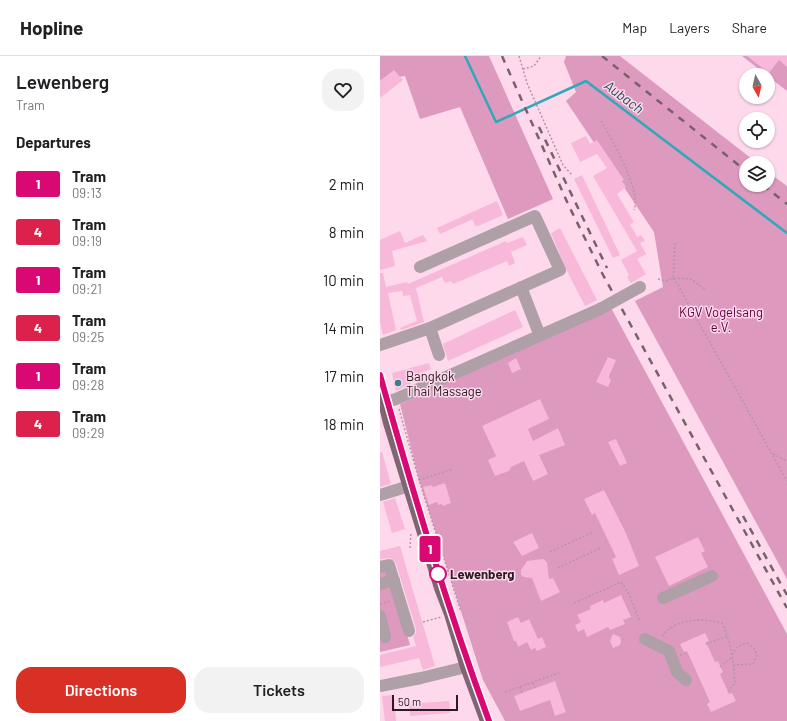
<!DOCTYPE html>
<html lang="en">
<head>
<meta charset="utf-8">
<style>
	:root { --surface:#fff; --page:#f2f2f2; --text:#202124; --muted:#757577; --line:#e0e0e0; --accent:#d93025 }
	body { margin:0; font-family:Barlow,sans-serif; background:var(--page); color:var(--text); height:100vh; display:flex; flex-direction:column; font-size:15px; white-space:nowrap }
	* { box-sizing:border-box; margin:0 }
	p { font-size:13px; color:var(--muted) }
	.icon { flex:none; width:22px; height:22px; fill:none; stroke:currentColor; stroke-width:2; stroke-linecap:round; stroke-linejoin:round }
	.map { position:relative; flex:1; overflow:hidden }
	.details { display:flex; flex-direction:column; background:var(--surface); width:380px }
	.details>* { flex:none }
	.badge { padding:0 8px; border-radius:3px; font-size:14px; line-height:26px }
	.needle { width:26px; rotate:172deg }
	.fabs { position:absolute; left:359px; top:12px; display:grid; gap:8px }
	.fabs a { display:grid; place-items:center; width:36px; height:36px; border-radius:50%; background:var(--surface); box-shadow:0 1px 3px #0004; font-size:20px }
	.scale { position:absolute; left:12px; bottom:10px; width:66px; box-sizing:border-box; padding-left:4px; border:2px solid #2a1c23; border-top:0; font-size:11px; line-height:14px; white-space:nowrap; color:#2a1c23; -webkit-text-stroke:3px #fed8eb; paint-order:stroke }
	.map>.badge { position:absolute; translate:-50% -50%; box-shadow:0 0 0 2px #fff }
	h2 { padding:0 16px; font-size:15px; line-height:36px }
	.round { display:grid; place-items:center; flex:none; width:42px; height:42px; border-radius:16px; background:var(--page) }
	.headline { display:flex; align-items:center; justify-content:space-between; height:68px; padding:0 16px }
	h1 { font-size:19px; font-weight:600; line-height:30px }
	.action { display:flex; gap:8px; margin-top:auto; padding:8px 16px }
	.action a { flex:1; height:46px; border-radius:16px; background:var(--accent); color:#fff; font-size:16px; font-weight:600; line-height:46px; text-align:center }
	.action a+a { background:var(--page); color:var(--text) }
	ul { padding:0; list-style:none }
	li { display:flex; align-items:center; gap:12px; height:48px; padding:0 16px }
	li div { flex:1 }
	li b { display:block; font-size:15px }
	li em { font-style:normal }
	li .badge { min-width:44px; font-weight:700; text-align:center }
	header { display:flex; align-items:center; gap:24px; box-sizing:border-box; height:56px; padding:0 20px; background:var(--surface); border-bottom:1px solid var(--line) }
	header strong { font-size:19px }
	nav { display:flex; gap:22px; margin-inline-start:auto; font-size:14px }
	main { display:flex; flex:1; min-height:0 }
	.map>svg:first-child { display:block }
</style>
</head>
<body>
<header>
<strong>Hopline</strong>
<nav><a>Map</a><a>Layers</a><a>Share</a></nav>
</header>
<main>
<section class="details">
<div class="headline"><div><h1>Lewenberg</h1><p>Tram</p></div><a class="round"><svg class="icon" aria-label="heart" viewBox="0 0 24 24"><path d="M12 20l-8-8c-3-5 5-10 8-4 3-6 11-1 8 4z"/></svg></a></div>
<h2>Departures</h2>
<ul>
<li><span class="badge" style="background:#da0873;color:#fff">1</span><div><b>Tram</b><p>09:13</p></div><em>2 min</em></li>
<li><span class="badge" style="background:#db214c;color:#fff">4</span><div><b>Tram</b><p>09:19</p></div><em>8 min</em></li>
<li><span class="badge" style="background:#da0873;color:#fff">1</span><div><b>Tram</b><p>09:21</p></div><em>10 min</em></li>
<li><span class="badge" style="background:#db214c;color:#fff">4</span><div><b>Tram</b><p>09:25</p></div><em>14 min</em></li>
<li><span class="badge" style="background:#da0873;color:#fff">1</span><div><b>Tram</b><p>09:28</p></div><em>17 min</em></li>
<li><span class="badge" style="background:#db214c;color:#fff">4</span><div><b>Tram</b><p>09:29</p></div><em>18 min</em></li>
</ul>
<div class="action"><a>Directions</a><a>Tickets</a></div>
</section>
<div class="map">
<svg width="407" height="665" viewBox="0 0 407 665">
	<rect width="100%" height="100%" fill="#fed8eb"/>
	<path fill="#dd99be" d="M0 0H109L173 143 128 163 80 51 40 63 25 20 0 24Z
		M186 0H240L377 107H366V129H388V116L407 130V523L255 245 283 231 274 176 186 45 196 36 184 6Z
		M362 0H407V35Z
		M230 250 407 578V665H125L103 624 39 424 20 348Z
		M7 508 30 589 0 596V510Z"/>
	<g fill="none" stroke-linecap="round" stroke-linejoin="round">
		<path stroke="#30a8ba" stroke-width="2.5" d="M85 0 116 66 206 25 407 177"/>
	</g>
	<path fill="#f7b8d9" d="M367 0H407V11L399 4 389 17Z
		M14 14 23 24 0 42V25Z
		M206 80 210 88 217 84 244 124 242 125 246 131 237 138 254 166 250 169 254 175 257 181 261 179 265 185 260 187 266 198 257 203 266 218 251 227 247 221 249 219 241 204 257 195 213 120 227 112 217 98 200 106 191 87Z
		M202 119 240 199 233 202 194 123Z
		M117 145 123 159 98 170H95L93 164H91L60 178 57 172Z
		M180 172 217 244 205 250 187 215 171 177Z
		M20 175 25 187 43 179 47 185 12 195 15 210 0 214V184Z
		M143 181 147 189 131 196 135 207 129 210 127 205 73 228 71 225 65 227 62 221 36 232 44 266 21 274 20 272 37 265 30 239 23 240 22 235 8 237 16 274 3 279 0 266V217H3L6 231 27 226 28 228 126 185 127 187Z
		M135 254 143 271 68 305 63 288Z
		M228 301 236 304 229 320V322L231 324 228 331 216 326Z
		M136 302 141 313 132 317 128 307Z
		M49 307 51 313 33 320V322L29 323 31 328 16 335 12 317Z
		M160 343 169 363 148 373 153 385 178 372 185 389 159 399 168 418 153 425 144 405 131 411 129 415 115 420 108 404 116 400 102 370Z
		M236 383 247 407 240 410 228 386Z
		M0 396H2L11 428 0 431Z
		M65 427 71 447 63 450 62 448 58 449 57 446 49 449 43 431 52 429 53 431Z
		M224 434 246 477 259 510 239 519 232 503 236 501 215 457 212 459 204 443Z
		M15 442 25 473 12 477 3 446Z
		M152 477 159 492 142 500 133 486Z
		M318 481 325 495 321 497 328 511 289 530 275 501Z
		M20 490 55 610 43 614 39 602 0 611V599L36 590 33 581 36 577V573L16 507 11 502 0 503V495Z
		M163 503 167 506 169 523 173 522 180 536 161 545 152 522 144 521 141 519V514L147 505Z
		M241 539 251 561 243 564 245 568 230 574 228 571 207 581 204 573 198 576 195 569 201 566 197 559 211 553 210 550 223 544 224 547Z
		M138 561 141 567 149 563 158 583 162 581 166 591 157 595 155 592 151 594 147 586 138 591 136 585H134L127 566Z
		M325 577 329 585 326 586 335 606 338 605 343 616 340 618 349 638 352 637 356 645 331 656 327 648 330 646 307 595 304 596 300 588Z
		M233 578 240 581 241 585 240 589 233 592 230 585Z
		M175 625 186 656 175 660 170 644 140 655 134 640Z
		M14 639 16 665H5L2 640Z
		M69 645 70 657 30 660 29 648Z"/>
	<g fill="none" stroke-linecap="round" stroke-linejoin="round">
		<path stroke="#b496a5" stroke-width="1.5" stroke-dasharray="2 2" stroke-linecap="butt" d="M139 0 147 27 183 109 192 119
			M143 13 154 10 161 0
			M221 65C231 81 262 136 254 154
			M295 187 293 222 311 223 326 234
			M278 223 286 225 293 222 298 229 407 425
			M19 353 39 424 81 556
			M393 398 407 405
			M39 424 73 413
			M30 492 31 476
			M170 496 213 476
			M178 512 220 492
			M194 547 241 526 249 538 260 566
			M0 548 10 545
			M43 566 61 561
			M282 580C297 562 321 562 342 567 351 586 354 607 355 628L348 635
			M326 588 348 580
			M300 599 307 596
			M352 599C355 592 359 589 367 587L374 592 377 600 373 608 354 609
			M340 611 352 601
			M153 627 155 632
			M140 631 142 637
			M125 636 179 617"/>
		<path stroke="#af9fa7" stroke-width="12" d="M141 231 160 280
			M50 272 59 299
			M0 289 50 272 180 214 155 160 40 211
			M4 347 16 343 220 253
			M0 439 29 430
			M0 511 9 509 29 575
			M0 528 14 524
			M283 542 332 520
			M0 560 5 581
			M265 583 289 595 297 616 306 624
			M0 630 41 622 86 611"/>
		<path stroke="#826574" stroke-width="12" d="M0 330 9 367 60 532 70 558 86 611 106 665"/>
		<path stroke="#78616c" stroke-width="1" d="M0 319C33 436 67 551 109 665
			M0 340 15 392
			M62 549 74 585"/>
		<path stroke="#78616c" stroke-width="2.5" stroke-dasharray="7 7" stroke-linecap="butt" d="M122 0 188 148 222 217 407 552
			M222 0 366 115
			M159 71 227 212
			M383 129 407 148
			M363 460 407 539"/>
		<path stroke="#af9fa7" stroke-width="12" d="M220 253 260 231"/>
	</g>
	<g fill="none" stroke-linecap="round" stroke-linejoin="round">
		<defs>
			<path id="line" d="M0 319C33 436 67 551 109 665"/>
		</defs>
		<use href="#line" stroke="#fff" stroke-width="9"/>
		<use href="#line" stroke="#da0873" stroke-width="6"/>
	</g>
	<circle fill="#3a808c" stroke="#fed8eb" stroke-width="1.5" cx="18" cy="327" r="4"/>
	<circle fill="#fff" stroke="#da0873" stroke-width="2" cx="58" cy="518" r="8"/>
	<g text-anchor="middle" stroke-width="3" stroke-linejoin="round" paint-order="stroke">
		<g font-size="13" fill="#5e0242" stroke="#fed8eb">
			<text x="341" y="261">KGV Vogelsang<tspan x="341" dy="15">e.V.</tspan></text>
		</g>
		<g font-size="13" fill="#2a1c23" stroke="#fed8eb" text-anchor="start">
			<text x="26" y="325">Bangkok<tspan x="26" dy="15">Thai Massage</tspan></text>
		</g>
		<g font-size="13" font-weight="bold" fill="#2a1c23" stroke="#fed8eb" text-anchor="start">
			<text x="70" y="523">Lewenberg</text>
		</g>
		<g font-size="14" font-style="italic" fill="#1b4c54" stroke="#fed8eb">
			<text transform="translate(244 41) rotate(37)" y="5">Aubach</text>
		</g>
	</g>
</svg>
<div class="fabs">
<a><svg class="needle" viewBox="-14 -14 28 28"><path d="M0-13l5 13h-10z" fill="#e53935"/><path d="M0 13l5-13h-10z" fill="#757577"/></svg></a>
<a><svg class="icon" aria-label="locate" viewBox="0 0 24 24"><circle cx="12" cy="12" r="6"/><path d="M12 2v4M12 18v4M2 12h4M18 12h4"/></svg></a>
<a><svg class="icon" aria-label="layers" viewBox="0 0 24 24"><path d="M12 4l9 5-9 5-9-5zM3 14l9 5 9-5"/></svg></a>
</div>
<div class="scale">50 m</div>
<b class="badge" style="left:50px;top:493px;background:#da0873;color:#fff">1</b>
</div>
</main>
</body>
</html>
